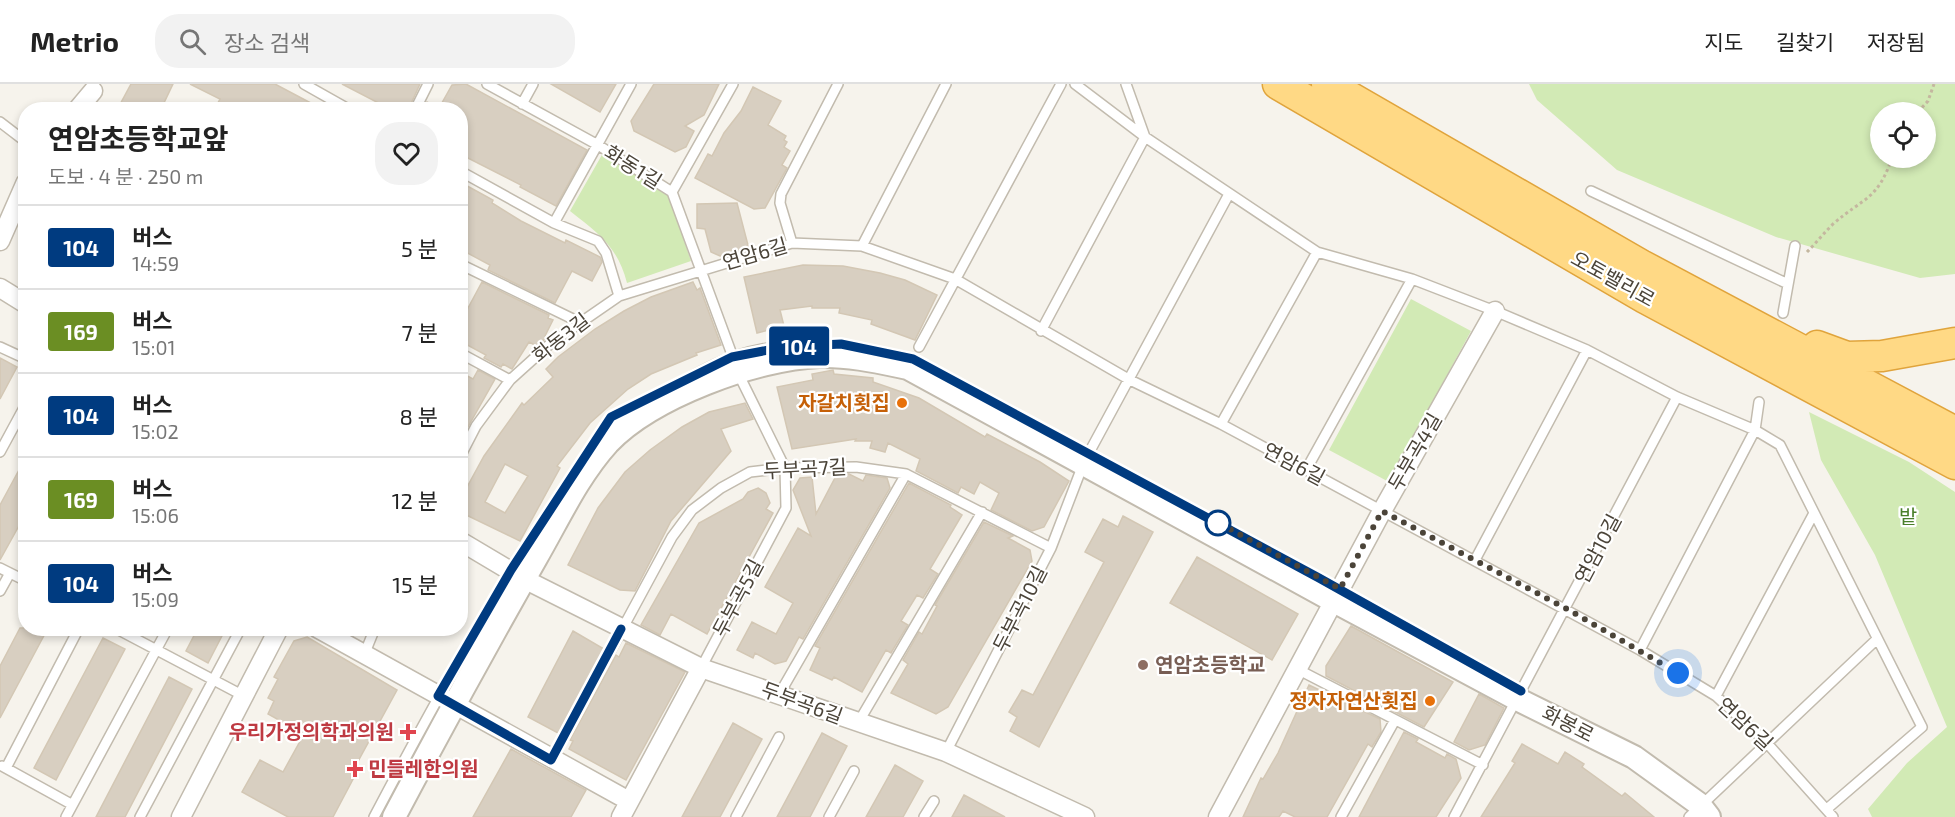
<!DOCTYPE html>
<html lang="ko">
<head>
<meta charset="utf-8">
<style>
	:root { --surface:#fff; --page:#f2f2f2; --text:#222; --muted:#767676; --line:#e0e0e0 }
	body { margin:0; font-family:"Exo 2","Noto Sans KR",sans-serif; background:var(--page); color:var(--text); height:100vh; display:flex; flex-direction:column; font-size:22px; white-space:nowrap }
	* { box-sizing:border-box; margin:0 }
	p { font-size:20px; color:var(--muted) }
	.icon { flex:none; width:33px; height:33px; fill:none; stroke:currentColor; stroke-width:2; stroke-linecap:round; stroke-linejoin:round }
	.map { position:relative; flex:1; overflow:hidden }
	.side { position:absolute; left:18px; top:18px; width:450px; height:534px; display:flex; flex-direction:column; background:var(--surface); border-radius:24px; box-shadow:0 3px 9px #0003 }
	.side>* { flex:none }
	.badge { padding:0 12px; border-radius:4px; font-size:21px; line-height:39px }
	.tools { position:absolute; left:1870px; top:18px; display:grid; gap:12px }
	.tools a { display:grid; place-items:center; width:66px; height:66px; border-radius:50%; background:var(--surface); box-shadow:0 3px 9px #0003; font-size:30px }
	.you { position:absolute; width:30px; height:30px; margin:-15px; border:4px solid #fff; border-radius:50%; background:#1a73e8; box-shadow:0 0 0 9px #1a73e833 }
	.map>.badge { position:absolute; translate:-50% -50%; box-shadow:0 0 0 3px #fff }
	.round { display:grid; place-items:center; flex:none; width:63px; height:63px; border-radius:24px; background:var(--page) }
	.summary { display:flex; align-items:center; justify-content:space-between; height:102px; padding:0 30px }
	h1 { font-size:28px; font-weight:700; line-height:45px }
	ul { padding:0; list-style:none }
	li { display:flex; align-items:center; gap:18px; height:84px; padding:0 30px; border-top:2px solid var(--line) }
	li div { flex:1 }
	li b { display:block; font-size:22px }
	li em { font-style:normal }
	li .badge { min-width:66px; font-weight:700; text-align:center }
	header { display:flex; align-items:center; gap:36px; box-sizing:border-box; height:84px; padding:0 30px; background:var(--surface); border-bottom:2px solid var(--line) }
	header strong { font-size:28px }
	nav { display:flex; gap:33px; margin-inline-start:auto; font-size:21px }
	.search { width:420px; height:54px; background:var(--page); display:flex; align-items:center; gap:15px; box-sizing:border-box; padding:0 21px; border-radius:24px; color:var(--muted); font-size:22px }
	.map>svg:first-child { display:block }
</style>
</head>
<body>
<header>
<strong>Metrio</strong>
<div class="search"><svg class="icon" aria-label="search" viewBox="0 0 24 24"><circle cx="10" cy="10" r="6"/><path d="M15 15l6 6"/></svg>장소 검색</div>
<nav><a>지도</a><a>길찾기</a><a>저장됨</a></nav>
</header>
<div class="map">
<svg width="1955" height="733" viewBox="0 0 1955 733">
	<rect width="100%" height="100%" fill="#f6f3ec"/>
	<path fill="#d2eab5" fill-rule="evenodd" d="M1529 0H1955V190L1920 194 1776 153 1617 86 1537 16ZM1881 28H1926V74H1881Z
		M603 69 669 112 691 177 627 199C618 163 598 149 570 127Z
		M1411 215 1471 247 1389 398 1329 366Z
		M1809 328 1909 378 1955 408V733H1872L1868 725 1907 679 1947 643 1875 471 1821 376Z"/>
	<path fill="#d8cfc1" stroke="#d3c7b4" stroke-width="1.5" fill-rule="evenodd" d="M131 0H173L162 23 117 26Z
		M190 0H275L324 26H214L220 15Z
		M342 0H420L408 26H392Z
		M466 0 587 66 556 122 520 103 521 101 460 70V26H423L427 18 439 24 452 1Z
		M551 0H616L600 28Z
		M654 0H719L704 31 685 42 694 47 686 63 675 68 634 47 631 37Z
		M753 3 781 17 768 41 786 52 784 56 787 58 784 63 790 67 782 81 787 84 765 124 754 125 695 94 708 70 712 72 724 49 741 27Z
		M460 98 493 116 492 119 521 137 565 159 566 156 600 173 602 178 592 197 572 187 555 219 488 186 490 181 460 165Z
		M737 119 749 165 720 172 711 168 705 145 697 144V120Z
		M803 181 843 182 880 189 905 196 937 211 915 256 871 240 872 236 839 229 840 224H812V222L780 226 784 242 757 249 744 193Z
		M482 198 549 231 548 234 553 236 545 252 546 254 537 262 529 258 512 285 503 280 501 283 484 274 486 271 460 257V239Z
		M693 198 697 206 700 204 721 261 696 269 697 271 651 290 628 305 590 339 557 382 560 384 520 457 460 428V416L484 372 522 319 524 321 553 293 546 285 558 273 595 245 624 227 651 213ZM505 380 528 392 505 429 485 418Z
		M0 274 17 283 0 315Z
		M478 286 495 295 460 357V288L473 295Z
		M833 286 834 290 873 294V298L919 314 985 353 987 350 1040 378 1069 397 1044 443 1032 447 991 426 999 409 980 398 974 410 961 403 958 409 916 387 920 375 888 359 885 368 870 364 872 357H855L856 355 792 365 777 303 813 296 812 290Z
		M745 319 753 335 721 345 731 367 671 437 635 507 620 506 568 481 598 424 625 388 650 366 682 343 709 328Z
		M26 373V429L0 476V421Z
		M837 390H849L863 397 866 391 887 394 890 404 803 555 799 553 786 577 775 580 755 569 753 574 737 566 752 538 776 550 793 519 765 503 798 444 811 452 793 406 800 394 812 393 816 430Z
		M909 399 951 421 950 423 962 431 930 485 938 490 923 514 917 511 901 537 908 541 891 569 886 566 862 608 834 593 832 596 810 586 820 564 815 562Z
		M758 404 766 409 770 419 766 425 773 429 707 550 671 530 660 551 641 541 699 439 743 415 748 408Z
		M1123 432 1153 448 1039 663 1010 647 1017 633 1009 628 1022 606 1033 611 1104 478 1085 468 1103 435 1118 443Z
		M984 438 1013 452 1008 454 1030 466 1032 477 948 623 936 630 891 609 908 580 903 576 919 548 922 550 937 522 935 521Z
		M1197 473 1298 530 1272 576 1170 519Z
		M1351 542 1453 598 1424 643 1326 592V582Z
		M20 544H48L0 634V582Z
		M198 544H226L208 579 186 567Z
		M573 547 604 565 558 649 528 633Z
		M307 553 397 606 356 681 360 682 333 733H288L242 708 260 676 283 688 304 650 268 630 274 617 268 614 278 595 274 593 294 557Z
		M103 554 125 565 56 696 34 684Z
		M626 559 685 588 626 696 569 665 573 657 570 656 616 571 619 573Z
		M169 593 192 605 125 733H96Z
		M1309 601 1380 635 1381 648 1372 663 1368 660 1327 733H1295L1283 727 1279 733H1243L1261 694 1263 695 1278 669Z
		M1479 610 1504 624 1485 661 1469 666 1454 658Z
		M733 639 762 655 720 733H682Z
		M1404 648 1418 655 1416 658 1445 674 1447 670 1456 675 1461 694 1436 733H1359Z
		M822 649 847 662 810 733H777Z
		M1522 660 1558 680 1565 668 1584 680 1582 683 1622 712 1625 709 1654 733H1481L1515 679 1512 677Z
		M511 665 586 706 571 733H473Z
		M895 681 923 697 903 733H866Z
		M964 711 1005 733H952Z"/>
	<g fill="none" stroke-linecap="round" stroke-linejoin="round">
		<defs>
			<path id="service" d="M304 0 350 26
				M487 0 598 61 672 108 734 276
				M1075 0 1145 53 1317 168 1412 195 1495 227 1587 266 1677 313 1755 346 1780 361 1922 643 1828 724
				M522 20 533 0
				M415 26 428 0
				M0 38 26 58
				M460 87 554 139 598 157 606 169 619 212
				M1591 107 1788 200
				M672 108 733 0
				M554 139 631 0
				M792 159 780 119 781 110 838 0
				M862 162 946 0
				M460 180 579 238
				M1783 229 1795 162
				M1041 247 1145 53 1126 0
				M0 263 26 275
				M919 263 1061 0
				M460 269 510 296
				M677 300C695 291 713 280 732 273 775 258 828 257 871 266
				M964 302 1426 554
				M1221 340 1317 168
				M589 366 611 333 665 306
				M0 368 26 320
				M460 373 476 342 510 296 551 259 619 212 792 159 862 162 955 195 1130 296 1221 340 1640 566 1716 612 1766 658 1833 733
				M1306 386 1412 195
				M1475 476 1587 266
				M0 484 26 497
				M0 507 10 489
				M115 544 242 611
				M1640 566 1755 346 1759 318
				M364 571 375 544
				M701 584 786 424 785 384 738 289
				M1297 585 1483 681
				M780 609 906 390
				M1716 612 1814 429
				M858 639 982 428
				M946 668 1051 464 1084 378 1229 110
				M552 675 672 453 692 426 721 404 750 388 785 384 856 383 906 390 1051 464
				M2 682 71 720
				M6 684 79 544
				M66 733 168 544
				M140 733 241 544
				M374 733C430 627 488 521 554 421
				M736 733 779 653
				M829 733 854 687
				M924 733 934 717
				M1341 733 1395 636
				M1454 733 1677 313
				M1689 733 1876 556"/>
			<path id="minor" d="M77 26 93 7
				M0 157 26 98
				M0 204 26 220
				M460 457 524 495 701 584 946 668 1085 733
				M317 544 629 717
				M181 733 279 544
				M621 733 701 584
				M1218 733 1382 427 1495 227"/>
			<path id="tertiary" d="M394 733C440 646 487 560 536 474 558 436 578 392 608 359 652 313 755 275 819 272 849 271 879 278 908 284L1334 517 1517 615 1634 673 1699 720 1709 733"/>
			<path id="trunk" d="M1278 0 1645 214 1955 380
				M1327 0 1641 181 1955 348
				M1817 262 1847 273 1882 272 1955 259"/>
		</defs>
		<use href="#service" stroke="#c2bbae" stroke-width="12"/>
		<use href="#minor" stroke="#c2bbae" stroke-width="21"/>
		<use href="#tertiary" stroke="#c2bbae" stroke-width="26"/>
		<use href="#trunk" stroke="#e0a43c" stroke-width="33"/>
		<path stroke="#c4b79f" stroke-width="3" stroke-dasharray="3 3" stroke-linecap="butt" d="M1918 28 1928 17 1934 0
			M1807 168C1816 159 1824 149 1833 140 1864 113 1877 117 1892 74"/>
		<use href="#service" stroke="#fff" stroke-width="9"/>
		<use href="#minor" stroke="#fff" stroke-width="18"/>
		<use href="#tertiary" stroke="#fff" stroke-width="22"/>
		<use href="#trunk" stroke="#ffd985" stroke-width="30"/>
	</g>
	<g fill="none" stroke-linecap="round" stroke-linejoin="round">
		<defs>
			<path id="line" d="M621 545 551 676 438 612 511 486 611 333 732 273 784 263 841 260 913 275 1319 494 1521 607"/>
		</defs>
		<use href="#line" stroke="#fff" stroke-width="14"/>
		<use href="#line" stroke="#003b80" stroke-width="9"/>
		<path stroke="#4b4439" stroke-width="6" stroke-dasharray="0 10.8" d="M1218 439 1215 437 1340 505 1382 427 1567 525 1678 589"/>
	</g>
	<g fill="#e8710a" stroke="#fff" stroke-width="2">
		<circle cx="902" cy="319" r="6"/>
		<circle cx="1430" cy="617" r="6"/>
	</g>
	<circle fill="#fff" stroke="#003b80" stroke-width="3" cx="1218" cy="439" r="12"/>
	<circle fill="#8d6e63" stroke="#fff" stroke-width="2" cx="1143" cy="581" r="6"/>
	<g fill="#e0444e" stroke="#fff" stroke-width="2">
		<path d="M405 639h6v6h6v6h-6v6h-6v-6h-6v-6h6z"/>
		<path d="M352 676h6v6h6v6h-6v6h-6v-6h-6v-6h6z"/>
	</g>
	<g text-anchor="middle" stroke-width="4.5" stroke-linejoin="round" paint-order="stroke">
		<g font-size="20" fill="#4b4439" stroke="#fff">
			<text transform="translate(633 83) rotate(32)" y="7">화동1길</text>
			<text transform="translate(755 170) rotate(-16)" y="7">연암6길</text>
			<text transform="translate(1613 195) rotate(29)" y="7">오토밸리로</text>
			<text transform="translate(561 254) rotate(-38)" y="7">화동3길</text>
			<text transform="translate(1415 368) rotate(-60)" y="7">두부곡4길</text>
			<text transform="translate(1294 380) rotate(28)" y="7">연암6길</text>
			<text transform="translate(805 385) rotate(-3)" y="7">두부곡7길</text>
			<text transform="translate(1598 465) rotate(-62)" y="7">연암10길</text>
			<text transform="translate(738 514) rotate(-62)" y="7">두부곡5길</text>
			<text transform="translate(1020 525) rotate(-63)" y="7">두부곡10길</text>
			<text transform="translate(802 619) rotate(20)" y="7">두부곡6길</text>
			<text transform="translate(1568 640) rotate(27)" y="7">화봉로</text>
			<text transform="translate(1745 640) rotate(43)" y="7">연암6길</text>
		</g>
		<g font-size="20" font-weight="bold" fill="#c56008" stroke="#fff" text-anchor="end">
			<text x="890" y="326">자갈치횟집</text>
			<text x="1418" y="624">정자자연산횟집</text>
		</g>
		<g font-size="20" fill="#4a7f2a" stroke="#fff">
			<text x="1908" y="440">밭</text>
		</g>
		<g font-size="20" font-weight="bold" fill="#785e54" stroke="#fff" text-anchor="start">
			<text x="1155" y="588">연암초등학교</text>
		</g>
		<g font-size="20" font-weight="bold" fill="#be3a42" stroke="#fff" text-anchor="end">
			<text x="394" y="655">우리가정의학과의원</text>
			<text x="368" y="692" text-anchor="start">민들레한의원</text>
		</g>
	</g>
</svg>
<div class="tools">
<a><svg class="icon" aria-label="locate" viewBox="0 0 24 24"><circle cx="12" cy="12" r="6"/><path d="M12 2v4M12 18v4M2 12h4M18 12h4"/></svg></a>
</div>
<div class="you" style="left:1678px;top:589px"></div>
<b class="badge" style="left:799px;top:262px;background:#003b80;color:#fff">104</b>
<section class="side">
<div class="summary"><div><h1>연암초등학교앞</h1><p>도보 · 4 분 · 250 m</p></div><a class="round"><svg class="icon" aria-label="heart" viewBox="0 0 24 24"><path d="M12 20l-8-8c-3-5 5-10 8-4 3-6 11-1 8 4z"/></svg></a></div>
<ul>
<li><span class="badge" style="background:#003b80;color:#fff">104</span><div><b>버스</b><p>14:59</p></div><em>5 분</em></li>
<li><span class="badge" style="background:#6b8e23;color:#fff">169</span><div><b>버스</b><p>15:01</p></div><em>7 분</em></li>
<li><span class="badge" style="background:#003b80;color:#fff">104</span><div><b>버스</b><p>15:02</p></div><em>8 분</em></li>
<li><span class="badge" style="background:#6b8e23;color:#fff">169</span><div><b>버스</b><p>15:06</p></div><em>12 분</em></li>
<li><span class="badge" style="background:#003b80;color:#fff">104</span><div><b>버스</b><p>15:09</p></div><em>15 분</em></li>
</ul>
</section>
</div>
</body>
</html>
